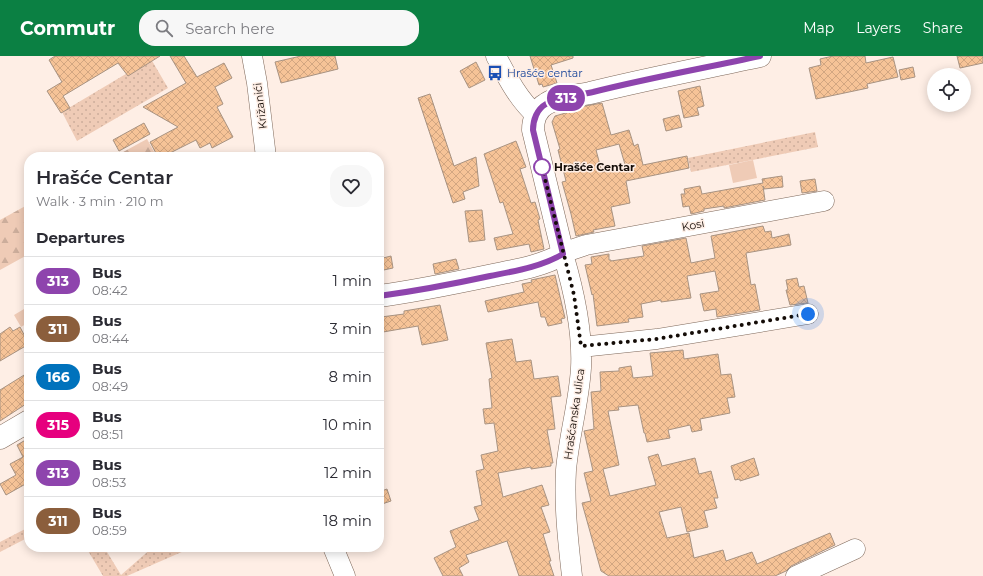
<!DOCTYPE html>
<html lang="en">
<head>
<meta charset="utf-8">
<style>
	:root { --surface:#fff; --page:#f7f7f7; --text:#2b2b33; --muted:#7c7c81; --line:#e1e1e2; --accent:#0b8043 }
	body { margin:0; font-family:Montserrat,sans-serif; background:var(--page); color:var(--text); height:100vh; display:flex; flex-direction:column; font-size:15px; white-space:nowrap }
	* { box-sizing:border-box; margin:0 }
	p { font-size:13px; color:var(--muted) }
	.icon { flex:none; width:22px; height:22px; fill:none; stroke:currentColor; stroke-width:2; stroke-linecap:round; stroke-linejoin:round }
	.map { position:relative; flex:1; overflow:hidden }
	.panel { position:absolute; left:24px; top:96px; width:360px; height:400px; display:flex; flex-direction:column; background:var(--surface); border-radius:16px; box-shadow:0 2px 10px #0003 }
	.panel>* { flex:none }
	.badge { padding:0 8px; border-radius:13px; font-size:14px; line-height:26px }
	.fabs { position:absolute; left:927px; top:12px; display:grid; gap:8px }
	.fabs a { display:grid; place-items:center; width:44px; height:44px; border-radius:50%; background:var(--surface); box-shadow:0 2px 10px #0003; font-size:20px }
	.you { position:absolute; width:20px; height:20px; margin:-10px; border:3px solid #fff; border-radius:50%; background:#1a73e8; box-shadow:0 0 0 6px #1a73e833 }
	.map>.badge { position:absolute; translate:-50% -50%; box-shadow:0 0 0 2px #fff }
	h2 { padding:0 12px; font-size:15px; line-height:36px }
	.round { display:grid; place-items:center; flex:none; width:42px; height:42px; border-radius:16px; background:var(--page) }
	.overview { display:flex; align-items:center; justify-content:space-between; height:68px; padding:0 12px }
	h1 { font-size:19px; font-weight:600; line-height:30px }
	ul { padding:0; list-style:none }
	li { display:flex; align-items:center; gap:12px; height:48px; padding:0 12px; border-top:1px solid var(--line) }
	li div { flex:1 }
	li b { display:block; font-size:15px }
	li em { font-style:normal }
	li .badge { min-width:44px; font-weight:700; text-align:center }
	header { display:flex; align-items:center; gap:24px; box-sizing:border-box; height:56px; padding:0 20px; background:var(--accent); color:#fff }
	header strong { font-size:19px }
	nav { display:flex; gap:22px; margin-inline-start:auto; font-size:14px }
	.search { width:280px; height:36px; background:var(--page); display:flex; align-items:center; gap:10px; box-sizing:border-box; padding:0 14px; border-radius:16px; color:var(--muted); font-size:15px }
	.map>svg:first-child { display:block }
</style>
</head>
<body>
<header>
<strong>Commutr</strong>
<div class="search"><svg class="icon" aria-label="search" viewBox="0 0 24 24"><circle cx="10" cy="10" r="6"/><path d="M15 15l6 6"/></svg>Search here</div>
<nav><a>Map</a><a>Layers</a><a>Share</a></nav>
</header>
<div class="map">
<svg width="983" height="520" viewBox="0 0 983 520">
	<defs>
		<pattern id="grass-dots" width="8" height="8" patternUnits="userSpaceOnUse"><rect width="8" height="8" fill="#efcbb6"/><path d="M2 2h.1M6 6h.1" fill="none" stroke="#ccad9b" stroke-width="1.8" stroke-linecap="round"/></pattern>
		<pattern id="forest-firs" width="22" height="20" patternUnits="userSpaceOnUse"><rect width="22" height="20" fill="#efcbb6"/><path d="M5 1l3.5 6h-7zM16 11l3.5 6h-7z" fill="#ccad9b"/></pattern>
		<pattern id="building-cross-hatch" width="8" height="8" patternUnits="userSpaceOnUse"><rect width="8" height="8" fill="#f6c397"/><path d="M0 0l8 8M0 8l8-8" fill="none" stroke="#d2a681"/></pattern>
	</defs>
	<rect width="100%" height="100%" fill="#feeee5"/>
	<path fill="url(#grass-dots)" d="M151 3 168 32 77 85 62 56Z
		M815 76 818 91 691 116 688 102Z
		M29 471V481L0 496V486Z
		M90 491H104L121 519 153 491H193L127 520H103L87 493Z"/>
	<path fill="url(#forest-firs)" d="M147 83 157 101H114Z
		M29 148V198L0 214V164Z"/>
	<path fill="#efcbb6" d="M753 104 757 122 733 127 729 109Z
		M29 250V266L21 271 14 259Z"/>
	<path fill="url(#building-cross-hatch)" stroke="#a89382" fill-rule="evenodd" d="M55 0H160L128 20 118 7 63 40 70 52 61 57 47 35 62 26 49 4Z
		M170 0H184L197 21 224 7 232 22 215 31 223 48 217 51 233 81 212 92 210 87 200 92 196 84 162 101H158L150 86 178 71 143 51 186 27Z
		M301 0H335L338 13 281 27 275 6Z
		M530 0H573V2L551 9 557 27 543 31 542 28 539 29Z
		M833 0H865L866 7 893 1 898 21 867 28 868 32 816 43 809 12 821 9 820 3Z
		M957 0H983V7L960 12Z
		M476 6 485 24 469 32 460 15Z
		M913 11 915 21 901 24 899 14Z
		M700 30 704 50 697 52 699 59 684 62 678 35Z
		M430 38 454 110 476 101 479 130 463 136 465 143 453 147 418 42Z
		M602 47 611 79 629 74 634 90 638 88 643 109 687 100 689 112 626 125 630 147 611 151 615 170 593 174 594 176 576 180 571 158 562 126 566 125 558 94 560 93 552 66 555 60 580 53V51ZM619 88 626 112 602 116 596 94Z
		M679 59 682 71 666 75 663 63Z
		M144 67 150 78 119 95 113 84Z
		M516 85 526 111 520 113 531 147 535 146 540 163 538 164 544 193 531 196 529 188 497 194 494 182 513 178 503 146 500 147 484 98Z
		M782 120 783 131 764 133 763 130 765 144 724 152V150L704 153V155L691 158 689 150 683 151 681 138H685L684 133 700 130 702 138 763 127 762 123Z
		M815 123 817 135 802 137 800 125Z
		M482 154 485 184 469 186 465 155Z
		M763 170 765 176 771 175 772 182 789 178 791 189 746 197 751 229 755 228 760 254 717 261 716 253 704 255 700 238 719 235 715 215 687 220 691 242 661 246V244L641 248 643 261 628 263 629 266 597 270 593 238 592 239 585 209 592 208 591 201 609 198V204H611V205L644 200 642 190 686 182 691 207 715 202 711 180Z
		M391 200 393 212 379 215V203Z
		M456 203 459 213 435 218 433 208Z
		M555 219 565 262 561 263 562 267 548 270 545 261H541L538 246 488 256 485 245 524 236 522 228 532 226 531 224Z
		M797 222 799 231 804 230 808 247 790 249 786 234H788L786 224Z
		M440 249 448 284 422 289 418 270 383 276 381 261 404 258V255Z
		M10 271 13 275 20 271 29 288 0 305V278Z
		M512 283 516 306 531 304 534 323 558 320 561 340 551 341 555 373 547 374 553 407H551V410L531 413V411L498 417 503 441 542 429 549 449 541 451 550 476 543 478 551 505H549L554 520H519L507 485 466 499 469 506 459 512 463 520H443L434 502 456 491 450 475 479 464 474 451 482 449 476 415 484 413 481 399 498 395 494 367 485 368 483 353 492 352 489 323 492 322 486 287Z
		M683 294 684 303 718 298 721 319 731 318 735 341 727 342 730 357 700 363 702 374 692 376 690 369 668 374 670 382 647 386 645 377H644L638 349 618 351 619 354 608 355 619 409 603 413 610 440 656 429 648 401 658 398 662 410 695 402 699 418 711 415 718 442H714L717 452 704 455 708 471 687 476 681 451 659 456 667 482 689 477 694 502 723 494 726 505 752 496 757 508 830 477 835 489 791 510 786 515 775 520H609L601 515 582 447 591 445 584 417 593 415 584 375 594 373 591 336 601 335 600 316 619 315V312L631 310 633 322 653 320 650 297Z
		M29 316V346L0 365V334Z
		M29 382V426L6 439 0 428 16 419 10 408 23 401 17 389Z
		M754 402 759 419 740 425V423L735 424 731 410Z
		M387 433 391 445 379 449V436Z"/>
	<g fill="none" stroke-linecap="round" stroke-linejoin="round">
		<defs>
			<path id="minor" d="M252 0 257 27 266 101
				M496 0C507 21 518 43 536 59
				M581 291 657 283 808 258
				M333 491 345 520
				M572 520C568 485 564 449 566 414 569 380 579 346 581 312 583 274 574 235 563 198L571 194 586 189 824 145
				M796 520 855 493"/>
			<path id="major" d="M379 240C417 235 455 227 493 219 517 214 542 210 563 198L533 74C533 64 537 53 546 48 558 40 576 40 590 37 646 23 704 12 760 0
				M0 382 29 365"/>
		</defs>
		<use href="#minor" stroke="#7e685a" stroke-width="21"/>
		<use href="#major" stroke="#7e685a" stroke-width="23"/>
		<use href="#minor" stroke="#fff" stroke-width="20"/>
		<use href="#major" stroke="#fff" stroke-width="22"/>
	</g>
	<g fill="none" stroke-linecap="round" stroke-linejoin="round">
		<defs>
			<path id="line" d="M379 240C416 235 453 228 490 220 515 215 541 211 563 198L533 74C533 64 537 53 546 48 558 41 579 39 593 36 648 22 705 12 760 0"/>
		</defs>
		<use href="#line" stroke="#fff" stroke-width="9"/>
		<use href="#line" stroke="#8e44ad" stroke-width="6"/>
		<path stroke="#140c07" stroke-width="4" stroke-dasharray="0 7.2" d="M542 111 574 239 581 290 656 283 808 258"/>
	</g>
	<defs>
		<symbol id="bus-bare" viewBox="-9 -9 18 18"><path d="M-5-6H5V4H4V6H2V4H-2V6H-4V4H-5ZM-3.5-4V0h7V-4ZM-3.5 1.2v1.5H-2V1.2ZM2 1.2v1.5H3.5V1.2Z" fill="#1a4fb4" stroke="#feeee5" stroke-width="2.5" paint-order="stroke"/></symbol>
	</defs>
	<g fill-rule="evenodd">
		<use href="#bus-bare" x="484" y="6" width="22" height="22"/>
	</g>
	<circle fill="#fff" stroke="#8e44ad" stroke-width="2" cx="542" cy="111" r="8"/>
	<g text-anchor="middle" stroke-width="3" stroke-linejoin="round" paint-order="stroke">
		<g font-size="11" fill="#164399" stroke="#feeee5" text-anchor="start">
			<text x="507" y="21">Hrašće centar</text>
		</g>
		<g font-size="11" fill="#140c07" stroke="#feeee5">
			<text transform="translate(260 50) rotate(-97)" y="4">Križanići</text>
			<text transform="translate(693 169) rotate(-11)" y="4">Kosi</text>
			<text transform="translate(574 358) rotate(-82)" y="4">Hrašćanska ulica</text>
		</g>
		<g font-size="11" font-weight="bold" fill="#140c07" stroke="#feeee5" text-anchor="start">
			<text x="554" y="115">Hrašće Centar</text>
		</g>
	</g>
</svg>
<div class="fabs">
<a><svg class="icon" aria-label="locate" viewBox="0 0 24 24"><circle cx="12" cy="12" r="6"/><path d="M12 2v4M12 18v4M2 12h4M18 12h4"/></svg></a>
</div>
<div class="you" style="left:808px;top:258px"></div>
<b class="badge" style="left:566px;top:42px;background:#8e44ad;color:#fff">313</b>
<section class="panel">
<div class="overview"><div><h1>Hrašće Centar</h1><p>Walk · 3 min · 210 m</p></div><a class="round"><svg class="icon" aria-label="heart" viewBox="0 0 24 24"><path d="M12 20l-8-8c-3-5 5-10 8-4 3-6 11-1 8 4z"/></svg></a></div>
<h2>Departures</h2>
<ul>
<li><span class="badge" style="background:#8e44ad;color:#fff">313</span><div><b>Bus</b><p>08:42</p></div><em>1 min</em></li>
<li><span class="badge" style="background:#8b5e3c;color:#fff">311</span><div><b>Bus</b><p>08:44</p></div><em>3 min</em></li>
<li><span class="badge" style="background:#0072bc;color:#fff">166</span><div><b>Bus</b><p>08:49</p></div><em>8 min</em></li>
<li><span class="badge" style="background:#e6007e;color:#fff">315</span><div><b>Bus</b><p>08:51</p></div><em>10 min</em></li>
<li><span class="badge" style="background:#8e44ad;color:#fff">313</span><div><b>Bus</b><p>08:53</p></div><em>12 min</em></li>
<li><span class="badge" style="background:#8b5e3c;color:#fff">311</span><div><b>Bus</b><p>08:59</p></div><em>18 min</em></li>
</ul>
</section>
</div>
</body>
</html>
